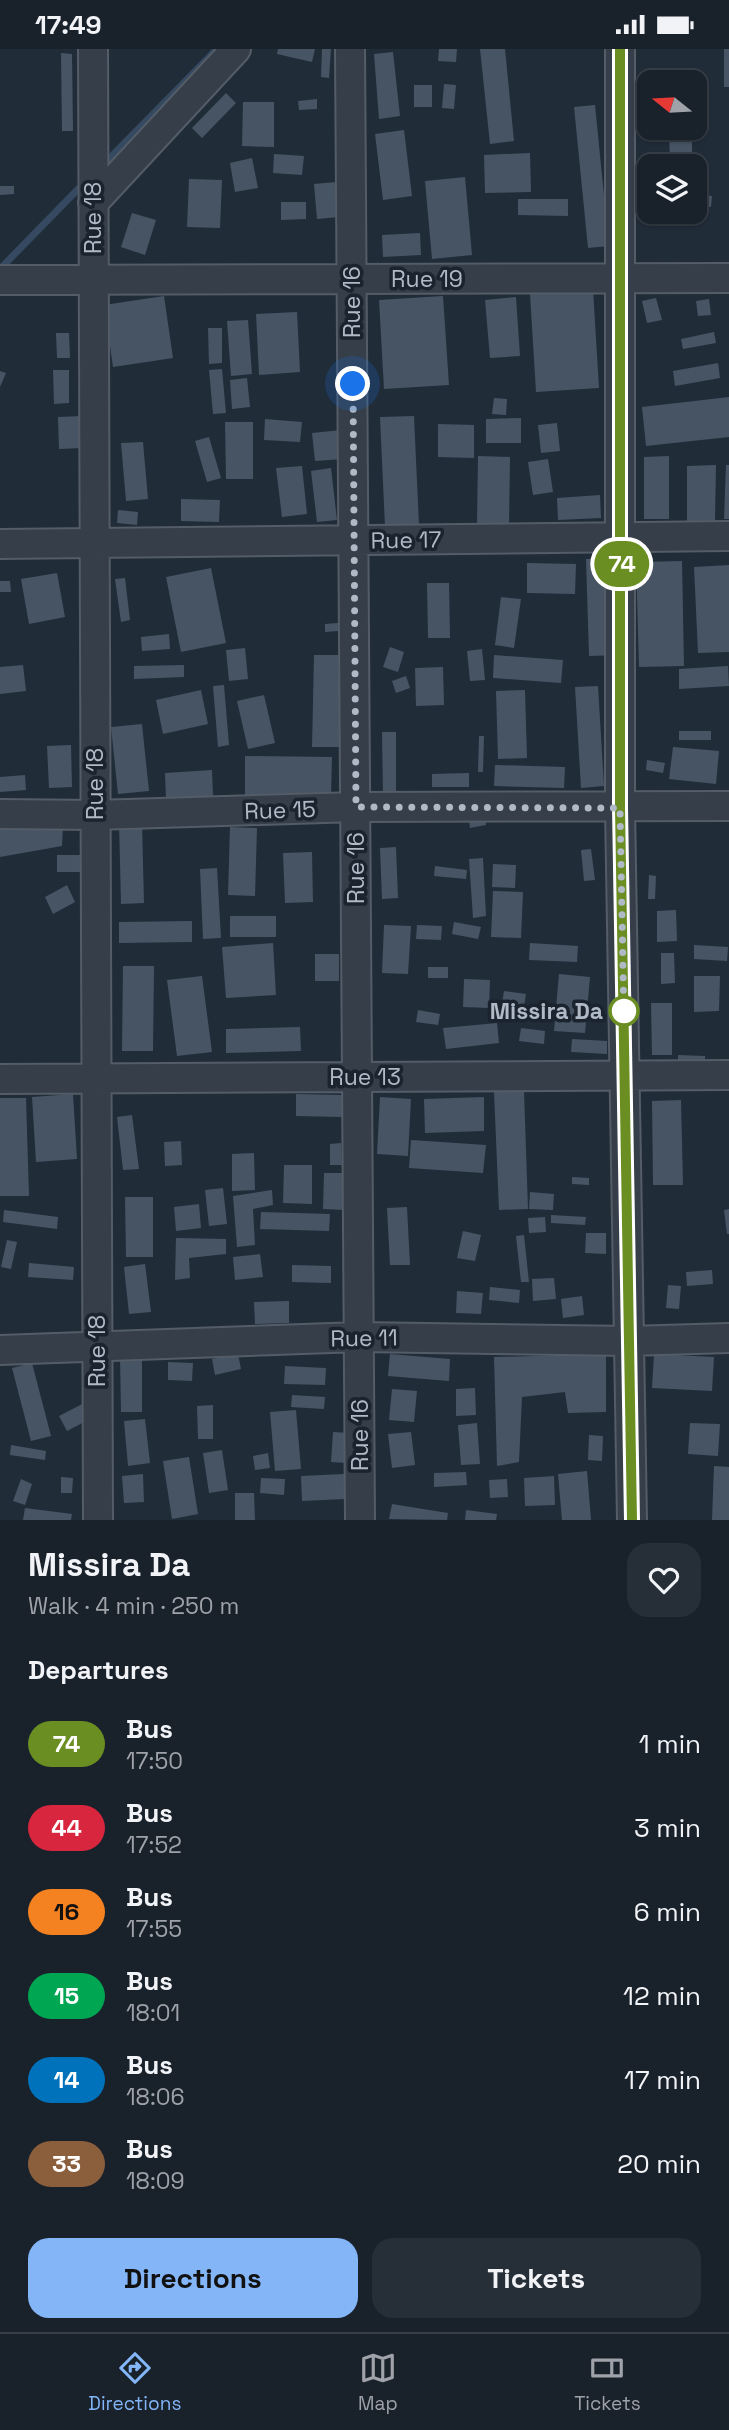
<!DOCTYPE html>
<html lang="en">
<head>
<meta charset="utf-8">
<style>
	:root { --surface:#19212b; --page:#262e37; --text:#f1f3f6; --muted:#9fa3a9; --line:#373e47; --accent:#83b5f7 }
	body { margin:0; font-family:"Space Grotesk",sans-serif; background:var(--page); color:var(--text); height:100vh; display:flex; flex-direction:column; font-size:26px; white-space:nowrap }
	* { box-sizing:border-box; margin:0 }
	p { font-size:23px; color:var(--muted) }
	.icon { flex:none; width:38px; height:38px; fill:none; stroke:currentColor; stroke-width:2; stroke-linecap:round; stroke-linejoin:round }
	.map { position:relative; height:1471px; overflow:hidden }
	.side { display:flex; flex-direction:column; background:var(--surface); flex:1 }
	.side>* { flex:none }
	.badge { padding:0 14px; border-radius:23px; font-size:24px; line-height:46px }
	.needle { width:46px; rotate:288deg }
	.buttons { position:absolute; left:637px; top:21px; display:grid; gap:14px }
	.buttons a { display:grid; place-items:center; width:70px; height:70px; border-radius:14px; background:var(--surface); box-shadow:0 2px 5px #0004,0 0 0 2px var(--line); font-size:35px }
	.you { position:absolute; width:35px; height:35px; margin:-18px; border:5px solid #fff; border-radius:50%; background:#1a73e8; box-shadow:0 0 0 10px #1a73e833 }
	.map>.badge { position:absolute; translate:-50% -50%; box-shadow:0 0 0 4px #fff }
	h2 { padding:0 28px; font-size:26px; line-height:63px }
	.round { display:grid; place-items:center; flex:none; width:74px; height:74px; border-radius:21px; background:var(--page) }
	.head { display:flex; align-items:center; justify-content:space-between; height:119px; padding:0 28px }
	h1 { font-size:33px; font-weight:700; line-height:52px }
	.primary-button { display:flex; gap:14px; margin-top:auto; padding:14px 28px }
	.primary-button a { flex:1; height:80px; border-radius:21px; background:var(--accent); color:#111; font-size:28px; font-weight:700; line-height:80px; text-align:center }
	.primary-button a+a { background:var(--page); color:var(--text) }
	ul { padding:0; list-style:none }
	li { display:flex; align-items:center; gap:21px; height:84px; padding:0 28px }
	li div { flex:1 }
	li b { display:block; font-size:26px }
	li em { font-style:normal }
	li .badge { min-width:77px; font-weight:700; text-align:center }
	.status { display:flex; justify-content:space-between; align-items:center; height:49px; padding:0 35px; background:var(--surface); direction:ltr }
	.status svg { height:19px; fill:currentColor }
	.dock { display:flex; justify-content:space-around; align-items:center; height:98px; border-top:2px solid var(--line); background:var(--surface); font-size:19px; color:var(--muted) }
	.dock a { display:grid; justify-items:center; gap:4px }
	.dock .selected { color:var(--accent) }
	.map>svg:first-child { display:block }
</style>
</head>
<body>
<div class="status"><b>17:49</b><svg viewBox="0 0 49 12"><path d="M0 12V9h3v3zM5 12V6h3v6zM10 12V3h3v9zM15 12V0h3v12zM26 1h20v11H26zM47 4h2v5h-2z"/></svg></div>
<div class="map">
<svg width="729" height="1471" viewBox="0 0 729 1471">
	<rect width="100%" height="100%" fill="#212c39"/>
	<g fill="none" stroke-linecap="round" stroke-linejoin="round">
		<path stroke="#354960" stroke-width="7" d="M101 118 217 0
			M0 220 85 133"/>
	</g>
	<path fill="#475463" d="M278 0H315L312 13 277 5Z
		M322 0H331L329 29 321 28Z
		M439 0H457L456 13 438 12Z
		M480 0H505L514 92 490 95Z
		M724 0H729V38H724Z
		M393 3 400 67 379 70 374 5Z
		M61 4 72 5 73 82H62Z
		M695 27 702 54 695 56V33L674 32Z
		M444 35 456 36 454 60 442 59Z
		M414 36H432V58H414Z
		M226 44 236 54 202 89 192 79Z
		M317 50V60L299 61 298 52Z
		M243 53H274V98L242 97Z
		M595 56 609 197 588 199 574 58Z
		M404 81 412 147 383 151 375 85Z
		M692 82V112H670L669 83Z
		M530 104 531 143 485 144 484 106Z
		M274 105 304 107 302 126 273 124Z
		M252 109 258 139 235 143 230 114Z
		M465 128 472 206 432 210 425 132Z
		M189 130 222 131 220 179 187 178Z
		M336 133 339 168 317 170 314 135Z
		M640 136 649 138V149L638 147Z
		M0 137H14V145L0 146Z
		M695 144 712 147 711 158 695 156Z
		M518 150H568V167L518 166Z
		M281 153H306V170L281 171Z
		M132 164 156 171 145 206 121 198Z
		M420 184 421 206 383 208 382 186Z
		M593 240 599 339 536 343 530 245Z
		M164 247 173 309 113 318 104 256Z
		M443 247 449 336 384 340 379 251Z
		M516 248 520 307 490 309 485 251Z
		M656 249 662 271 647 274 642 252Z
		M709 250 711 266 698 267 696 252Z
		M297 263 300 323 259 326 256 265Z
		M248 271 252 325 231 327 227 272Z
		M208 279H222V314L209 315Z
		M714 283 716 294 683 300 681 290Z
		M56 284H69L70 309H57Z
		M718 314 720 329 675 337 673 322Z
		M222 320 226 364 213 365 209 321Z
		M53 321H69V354L54 355Z
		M0 322 6 324 0 338Z
		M247 329 250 358 232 360 230 331Z
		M729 348V388L646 397 642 358Z
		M494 349 507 350 506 366 492 365Z
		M82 367V399L59 400 58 368Z
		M414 367 419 476 385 478 380 368Z
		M521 369V394H486V370Z
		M265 370 302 373 300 393 264 391Z
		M225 373H253V430H226Z
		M557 374 560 402 541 404 538 376Z
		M438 375 474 376V409L438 408Z
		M341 381 343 410 315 412 312 384Z
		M209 388 221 429 207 433 195 392Z
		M143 393 148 450 126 452 121 394Z
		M478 407 510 408 509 476 477 475Z
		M669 407V470H644V408Z
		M548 410 553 443 533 446 528 413Z
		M716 416 715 472H687V417Z
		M726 416H729V470H724Z
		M302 417 307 465 282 468 276 419Z
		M331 419 337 471 317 473 311 422Z
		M600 446 601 469 558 471 557 449Z
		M181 450 220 451 219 473 181 472Z
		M118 461 138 463 137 476 117 474Z
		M617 509 620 606 589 607 586 510Z
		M682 512 684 617 639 618 636 513Z
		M527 514 576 515 575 545 527 544Z
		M729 516V603L698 604 694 518Z
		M211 519 226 594 181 603 166 528Z
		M57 524 65 568 29 575 21 530Z
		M125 529 130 571 121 573 115 530Z
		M0 532H10L11 543H0Z
		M427 534H449L450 589H428Z
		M501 548 521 550 514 599 495 596Z
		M338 574V582L325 583V575Z
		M169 585 170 600 142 602 141 588Z
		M390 598 404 603 398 623 383 618Z
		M245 599 248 630 229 632 226 601Z
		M482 600 485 631 470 632 467 602Z
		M314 606H342L340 698H312Z
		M494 606 563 611 561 634 493 629Z
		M23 616 26 642 0 645V618Z
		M184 616V628L134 630V617Z
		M728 617 729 637 679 640V620Z
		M443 618 444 656 416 657 415 619Z
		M406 627 410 639 396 644 392 632Z
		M224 636 229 696 218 698 213 637Z
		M598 637 604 737 581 739 575 638Z
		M201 641 208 675 163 685 156 651Z
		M525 641 527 709 498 710 496 642Z
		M264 646 275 694 248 700 237 652Z
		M142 675 149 742 118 745 111 678Z
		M679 682H711V691H679Z
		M382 683H396V745L383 746Z
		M479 687H484L483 723H478Z
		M71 696 72 738 49 739 47 697Z
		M673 698 719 702 716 735 669 730Z
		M245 707 332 708 331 747H245Z
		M647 711 665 714 663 724 646 721Z
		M495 716 565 718 564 739 494 737Z
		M212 721 213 747 166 750 165 724Z
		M469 724V738H432V725Z
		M25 726 26 741 0 743V728Z
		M485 768 486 776 470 779 469 771Z
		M142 773 144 854 121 855 119 774Z
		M63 775 62 797 0 808V779Z
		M230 778 257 779 255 847 228 846Z
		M396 798 398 849 382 850 380 799Z
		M591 800 595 831 584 832 581 801Z
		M312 803 313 853 285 854 283 804Z
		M57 806H88V823H57Z
		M483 809 486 867 473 869 469 810Z
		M493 815 516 816 515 839 492 838Z
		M435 817 467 821 466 830 434 827Z
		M217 819 221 889 203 890 200 820Z
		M649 826 656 827 655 850H648Z
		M67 836 75 853 53 865 45 848Z
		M493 842 523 843 521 889 491 888Z
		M676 861 677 892 657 893V862Z
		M230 867H276V888H230Z
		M192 872V893L119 894V873Z
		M454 873 481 878 478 890 452 885Z
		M384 876 411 877 408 925 382 924Z
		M417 876 442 877 441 891 416 890Z
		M273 894 276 946 226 949 222 898Z
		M530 894 578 897 577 913 529 911Z
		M694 896 728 898 727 912 694 910Z
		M661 904H674L675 934 661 935Z
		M315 905H339V932H315Z
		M123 917H154L153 1002H122Z
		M428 918H448V929H428Z
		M559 925 590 928 585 984 554 982Z
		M202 927 212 1003 177 1007 167 931Z
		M694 927H720L719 962 694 963Z
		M464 930 490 931 489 959 463 958Z
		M504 942 526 945 522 969 500 966Z
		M651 954H672V1006H652Z
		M418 961 440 965 438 976 416 973Z
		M497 974 499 994 446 1000 443 979Z
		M300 978 301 1002 226 1004V980Z
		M521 979 545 982 544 995 519 992Z
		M572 990 607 992V1005L571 1003Z
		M678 1006 705 1007V1014L678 1013Z
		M524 1042 528 1160 499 1161 494 1043Z
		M73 1045 77 1110 36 1113 32 1048Z
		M296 1045 342 1046V1068L296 1067Z
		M380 1048 411 1050 408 1107 377 1105Z
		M484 1048V1082L425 1084 424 1050Z
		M0 1049H26L29 1147H0Z
		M681 1051 683 1136H653L652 1052Z
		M132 1066 139 1120 123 1121 117 1068Z
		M411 1091 486 1096 483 1124 409 1119Z
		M181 1092 182 1116 165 1117 164 1093Z
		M341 1094 342 1116H330V1095Z
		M254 1104 255 1141 232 1142V1105Z
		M284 1116H312V1155L283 1154Z
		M324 1124H346L345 1161 323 1160Z
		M572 1128 589 1129V1136L572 1135Z
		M223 1139 227 1175 209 1177 205 1141Z
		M272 1141 273 1156 253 1160 255 1196 237 1198 233 1147Z
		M530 1143 554 1145 553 1161 529 1160Z
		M125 1148H153V1208H126Z
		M199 1155 201 1179 176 1182 174 1158Z
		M407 1158 410 1216H390L387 1159Z
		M729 1160V1185H727L724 1161Z
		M4 1161 58 1168 57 1180 3 1173Z
		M261 1163 330 1165 329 1182 260 1180Z
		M551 1166 586 1168 585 1176 551 1174Z
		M545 1168 546 1183 529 1184 528 1169Z
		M463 1182 481 1186 475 1212 457 1209Z
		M586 1184H606V1205L585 1204Z
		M524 1186 529 1233H521L516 1187Z
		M176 1189 226 1190V1205L189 1209 190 1229 175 1231Z
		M7 1191 17 1193 11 1220 1 1218Z
		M260 1205 263 1228 235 1231 233 1208Z
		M29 1214 74 1218 73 1231 28 1228Z
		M145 1215 151 1263 129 1265 124 1218Z
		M292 1216 331 1217V1234L292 1233Z
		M712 1221 713 1235 687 1237 686 1223Z
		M554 1229 556 1250 533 1252 532 1230Z
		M668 1236 681 1237 679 1260 666 1259Z
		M490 1238 520 1241 519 1254 489 1251Z
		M457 1242 483 1244 481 1265 456 1264Z
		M582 1247 584 1266 563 1269 561 1250Z
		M289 1252V1274L255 1275 254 1253Z
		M238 1305 241 1320 215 1326 212 1310Z
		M390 1305 450 1310 449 1332 388 1327Z
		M606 1305V1363L568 1364 565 1343 522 1348 519 1413 497 1417 494 1308Z
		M654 1305 714 1308 712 1342 652 1339Z
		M120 1309H142V1363H121Z
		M168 1313 193 1314 192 1332 168 1331Z
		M32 1314 51 1387 31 1392 12 1319Z
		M285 1317 326 1319 325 1336 284 1335Z
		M475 1339 476 1366 456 1367V1340Z
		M392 1340 417 1342 414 1373 389 1371Z
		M292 1346 325 1348 324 1360 291 1358Z
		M84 1354 92 1369 67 1382 59 1367Z
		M213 1356V1390H198L197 1357Z
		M296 1361 301 1420 275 1422 270 1363Z
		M145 1370 150 1414 128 1417 124 1372Z
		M477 1374 480 1415 461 1416 458 1376Z
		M690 1374 720 1375 718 1407 688 1405Z
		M333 1383 349 1384 347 1414 331 1413Z
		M411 1383 415 1416 392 1419 388 1385Z
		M589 1386 603 1387 602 1412 588 1411Z
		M11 1396 46 1402 45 1411 10 1406Z
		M222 1401 228 1441 209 1444 203 1404Z
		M268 1404 270 1419 255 1421 253 1407Z
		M189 1408 198 1465 172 1470 163 1412Z
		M714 1417 729 1418V1471H712Z
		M587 1422 591 1471H562L558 1425Z
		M466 1423 467 1436 434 1438V1424Z
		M143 1425 144 1453 124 1454 122 1427Z
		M344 1425 345 1450 302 1452 301 1427Z
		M554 1427 555 1456 525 1457 524 1429Z
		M61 1428 73 1429 72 1444H61Z
		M261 1429 285 1430 284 1446 260 1444Z
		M21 1430 32 1435 25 1456 13 1452Z
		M507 1430 508 1448 490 1449 489 1431Z
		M235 1444H254L255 1471H235Z
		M392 1455 448 1464 447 1471 389 1470Z
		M25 1459 72 1465 71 1471H23Z
		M466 1461 497 1465 496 1471H465Z"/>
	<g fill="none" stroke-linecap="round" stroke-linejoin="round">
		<defs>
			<path id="minor" d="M93 0 98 1471
				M350 0 360 1471
				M620 0V759L632 1471
				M93 154 236 0
				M0 231 729 229
				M0 495 729 487
				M0 765 95 766 356 758 729 757
				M0 1030 729 1026
				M0 1301 359 1288 629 1292 729 1289"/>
		</defs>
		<use href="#minor" stroke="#535c67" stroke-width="32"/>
		<use href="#minor" stroke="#353e49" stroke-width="28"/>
	</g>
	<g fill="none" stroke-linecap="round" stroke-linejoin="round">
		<defs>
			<path id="line" d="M620 0V759L632 1471"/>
		</defs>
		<use href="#line" stroke="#fff" stroke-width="16"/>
		<use href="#line" stroke="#6b8e23" stroke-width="10"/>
		<path stroke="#b0b9c6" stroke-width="7" stroke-dasharray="0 12.6" d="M353 335 356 758 620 759 624 973V962"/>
	</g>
	<circle fill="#fff" stroke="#6b8e23" stroke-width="3.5" cx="624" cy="962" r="14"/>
	<g text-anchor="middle" stroke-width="7" stroke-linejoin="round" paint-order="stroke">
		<g font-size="23" fill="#b0b9c6" stroke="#1a232e">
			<text transform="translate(93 169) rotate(-90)" y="8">Rue 18</text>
			<text x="427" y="238">Rue 19</text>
			<text transform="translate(352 253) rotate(-90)" y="8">Rue 16</text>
			<text transform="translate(406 491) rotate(-1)" y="8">Rue 17</text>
			<text transform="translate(95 735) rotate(-90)" y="8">Rue 18</text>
			<text transform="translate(280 761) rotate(-2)" y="8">Rue 15</text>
			<text transform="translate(356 819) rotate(-90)" y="8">Rue 16</text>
			<text x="365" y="1036">Rue 13</text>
			<text transform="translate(364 1289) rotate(-1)" y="8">Rue 11</text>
			<text transform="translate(97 1302) rotate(-90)" y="8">Rue 18</text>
			<text transform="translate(360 1386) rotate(-90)" y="8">Rue 16</text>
		</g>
		<g font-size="23" font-weight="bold" fill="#b0b9c6" stroke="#1a232e" text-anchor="end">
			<text x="603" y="970">Missira Da</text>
		</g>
	</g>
</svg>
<div class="buttons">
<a><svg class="needle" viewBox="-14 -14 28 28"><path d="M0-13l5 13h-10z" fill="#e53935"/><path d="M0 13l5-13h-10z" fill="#9fa3a9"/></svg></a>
<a><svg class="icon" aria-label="layers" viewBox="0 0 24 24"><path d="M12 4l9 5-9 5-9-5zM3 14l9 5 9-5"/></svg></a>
</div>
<div class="you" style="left:353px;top:335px"></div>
<b class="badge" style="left:622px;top:515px;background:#6b8e23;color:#fff">74</b>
</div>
<section class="side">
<div class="head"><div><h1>Missira Da</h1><p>Walk · 4 min · 250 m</p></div><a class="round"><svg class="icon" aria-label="heart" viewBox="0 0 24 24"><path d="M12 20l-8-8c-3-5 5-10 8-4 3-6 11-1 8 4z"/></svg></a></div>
<h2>Departures</h2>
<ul>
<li><span class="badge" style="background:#6b8e23;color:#fff">74</span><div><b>Bus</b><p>17:50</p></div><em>1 min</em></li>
<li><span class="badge" style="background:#d7263d;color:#fff">44</span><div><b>Bus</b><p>17:52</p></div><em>3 min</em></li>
<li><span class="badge" style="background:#f58220;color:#111">16</span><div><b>Bus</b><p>17:55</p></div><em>6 min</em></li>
<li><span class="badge" style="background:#00a651;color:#fff">15</span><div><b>Bus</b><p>18:01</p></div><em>12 min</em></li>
<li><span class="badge" style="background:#0072bc;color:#fff">14</span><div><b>Bus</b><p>18:06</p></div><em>17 min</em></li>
<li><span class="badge" style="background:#8b5e3c;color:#fff">33</span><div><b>Bus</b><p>18:09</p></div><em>20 min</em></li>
</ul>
<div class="primary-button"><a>Directions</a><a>Tickets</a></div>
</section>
<nav class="dock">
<a class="selected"><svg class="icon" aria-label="directions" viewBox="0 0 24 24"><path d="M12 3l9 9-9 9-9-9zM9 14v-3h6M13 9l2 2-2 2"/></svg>Directions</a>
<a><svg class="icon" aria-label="map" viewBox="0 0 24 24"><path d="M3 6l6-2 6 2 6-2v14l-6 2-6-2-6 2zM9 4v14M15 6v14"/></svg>Map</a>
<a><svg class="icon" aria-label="tickets" viewBox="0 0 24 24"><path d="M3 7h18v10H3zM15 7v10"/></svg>Tickets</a>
</nav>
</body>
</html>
